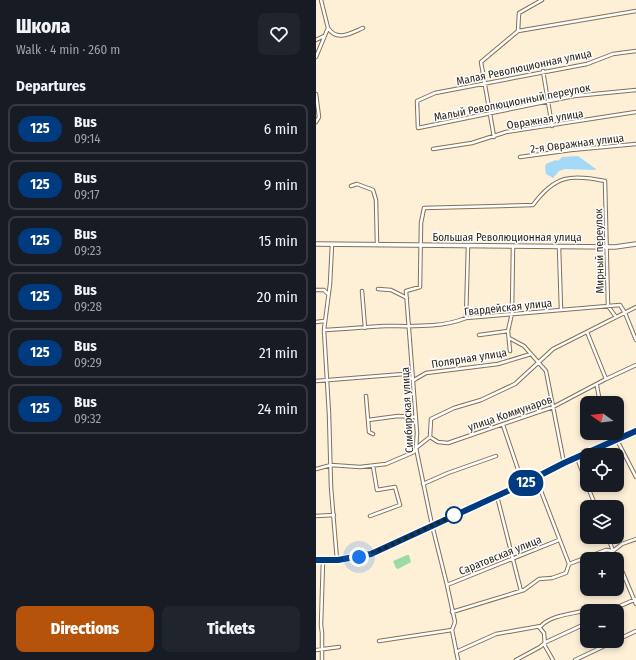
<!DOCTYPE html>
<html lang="en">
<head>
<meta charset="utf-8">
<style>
	:root { --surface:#171b24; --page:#20242c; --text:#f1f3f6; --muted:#9ea1a6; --line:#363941; --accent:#b45309 }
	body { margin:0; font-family:"Fira Sans Condensed",sans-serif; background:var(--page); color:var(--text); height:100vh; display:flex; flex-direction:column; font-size:15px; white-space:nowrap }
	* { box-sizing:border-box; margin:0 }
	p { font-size:13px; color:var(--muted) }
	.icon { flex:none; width:22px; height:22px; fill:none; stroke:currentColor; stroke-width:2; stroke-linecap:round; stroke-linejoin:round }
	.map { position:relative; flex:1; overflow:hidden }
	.side { display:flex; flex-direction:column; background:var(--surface); width:316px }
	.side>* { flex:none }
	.badge { padding:0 8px; border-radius:13px; font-size:14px; line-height:26px }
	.needle { width:26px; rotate:284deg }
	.buttons { position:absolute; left:264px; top:396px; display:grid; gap:8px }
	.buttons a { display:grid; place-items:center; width:44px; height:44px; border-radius:8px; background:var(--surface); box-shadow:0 2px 6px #0003; font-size:20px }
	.you { position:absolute; width:20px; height:20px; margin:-10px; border:3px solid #fff; border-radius:50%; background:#1a73e8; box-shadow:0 0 0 6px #1a73e833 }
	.map>.badge { position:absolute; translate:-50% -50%; box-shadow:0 0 0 2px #fff }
	h2 { padding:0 16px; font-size:15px; line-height:36px }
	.round { display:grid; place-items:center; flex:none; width:42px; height:42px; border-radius:8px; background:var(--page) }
	.head { display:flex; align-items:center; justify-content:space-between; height:68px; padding:0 16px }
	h1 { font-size:19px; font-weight:800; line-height:30px }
	.cta { display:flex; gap:8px; margin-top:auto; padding:8px 16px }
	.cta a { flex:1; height:46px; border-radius:8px; background:var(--accent); color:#fff; font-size:16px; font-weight:800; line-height:46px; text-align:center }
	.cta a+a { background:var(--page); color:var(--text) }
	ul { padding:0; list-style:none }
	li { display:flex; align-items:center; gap:12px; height:50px; margin:0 8px 6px; padding:0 8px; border:2px solid var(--line); border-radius:8px }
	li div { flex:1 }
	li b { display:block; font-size:15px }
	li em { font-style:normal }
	li .badge { min-width:44px; font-weight:700; text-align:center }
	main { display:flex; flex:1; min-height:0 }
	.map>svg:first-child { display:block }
</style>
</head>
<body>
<main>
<section class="side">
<div class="head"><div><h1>Школа</h1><p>Walk · 4 min · 260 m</p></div><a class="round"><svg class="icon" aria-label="heart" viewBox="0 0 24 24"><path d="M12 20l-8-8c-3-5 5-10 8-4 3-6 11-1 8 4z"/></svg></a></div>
<h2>Departures</h2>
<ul>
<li><span class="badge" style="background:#003b80;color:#fff">125</span><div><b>Bus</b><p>09:14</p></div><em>6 min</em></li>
<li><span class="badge" style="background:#003b80;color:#fff">125</span><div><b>Bus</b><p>09:17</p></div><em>9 min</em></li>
<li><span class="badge" style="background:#003b80;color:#fff">125</span><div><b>Bus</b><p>09:23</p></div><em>15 min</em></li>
<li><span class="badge" style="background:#003b80;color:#fff">125</span><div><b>Bus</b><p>09:28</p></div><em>20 min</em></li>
<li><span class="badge" style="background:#003b80;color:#fff">125</span><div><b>Bus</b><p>09:29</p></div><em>21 min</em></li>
<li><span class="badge" style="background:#003b80;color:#fff">125</span><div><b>Bus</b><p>09:32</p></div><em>24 min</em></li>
</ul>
<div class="cta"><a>Directions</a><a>Tickets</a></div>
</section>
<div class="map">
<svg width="320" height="660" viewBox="0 0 320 660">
	<rect width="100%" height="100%" fill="#feefd7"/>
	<path fill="#9ddaa2" d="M91 555H93L95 562 82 569 80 568 77 561Z"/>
	<path fill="#a4d8f7" d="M262 156 280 169 279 170 249 169 243 171 237 178 230 174 229 167 230 164 240 160 242 161 246 157Z"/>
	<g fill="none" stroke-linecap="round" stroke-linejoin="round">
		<defs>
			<path id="street" d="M12 28C21 42 35 33 47 28
				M202 31 203 13 226 0
				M0 40 8 36
				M320 51 297 54 271 64 119 93 101 101 102 128 258 96 320 90
				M0 57 12 28 5 0
				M227 71 236 126
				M0 94 3 117 0 122
				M178 137 165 62 202 31 320 11
				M117 149 156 143 190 132 320 112
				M204 157 255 150 320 144
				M35 186 41 184 57 190 60 200 61 244
				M16 244 14 284 8 330 13 414 15 487 21 560
				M243 247 245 309
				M62 289 75 290 91 298
				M0 290H8L12 294
				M46 291 49 328
				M150 318 152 246
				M0 322 8 321
				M8 330C29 329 49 327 70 326 97 326 125 328 150 318L304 305 309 313 320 340
				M271 332 290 379
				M163 335 192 331
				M193 338 208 346 230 371 248 463
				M194 351 192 331 196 313 197 246
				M0 381 88 374 98 380 110 373 182 364 215 354
				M281 386 284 403
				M50 396 53 432 57 434
				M52 420 82 416 100 417
				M187 425 207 484
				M289 433 291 444
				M114 437 115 419 138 408 165 400 199 384 237 349 320 307
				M301 440 320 477
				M261 458 271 484
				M0 469 15 465 44 467 70 464 98 452 100 448 114 437 122 442 132 443 237 407 290 379 320 365
				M220 478 253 564
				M107 484 132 473 180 456
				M271 485 280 507
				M181 496 205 591
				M0 516 18 515
				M54 516 84 505 79 487 61 490 57 466
				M292 537 297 551
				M303 564 320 604
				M131 585 243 540
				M293 611 320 599
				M136 612 208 590 223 579 236 578 250 573 253 564 290 550 297 551 306 544 320 539
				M223 627 228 633 229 646 237 660
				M301 640 320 631
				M63 641 136 630
				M0 650 23 647
				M140 652 180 634 225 626C234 616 254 614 267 611
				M6 660V633L5 625 7 560
				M142 660 136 630 139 622 131 585 116 525 100 448 101 433 90 291 104 287 105 223 108 208 217 205C239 175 255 174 289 181L292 306 300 317
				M200 660 224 647 230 642 271 623
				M259 660 299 641"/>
			<path id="secondary" d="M0 244 299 247 320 244
				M0 560H21L55 554 207 484 248 463 320 431"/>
		</defs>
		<use href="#street" stroke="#817157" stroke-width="4.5"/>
		<use href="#secondary" stroke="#817157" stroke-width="5.5"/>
		<use href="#street" stroke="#fff" stroke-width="2.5"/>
		<use href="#secondary" stroke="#fff" stroke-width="3.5"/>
	</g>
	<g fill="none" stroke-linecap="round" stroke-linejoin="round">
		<defs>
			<path id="line" d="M0 560H22L55 554 207 484 248 463 320 431"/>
		</defs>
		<use href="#line" stroke="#fff" stroke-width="9"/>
		<use href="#line" stroke="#003b80" stroke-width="6"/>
		<path stroke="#261f14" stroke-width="4" stroke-dasharray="0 7.2" d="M43 557 71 547 142 513 138 515"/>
	</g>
	<circle fill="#fff" stroke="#003b80" stroke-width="2" cx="138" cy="515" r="8"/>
	<g text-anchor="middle" stroke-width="3" stroke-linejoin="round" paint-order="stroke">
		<g font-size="11" fill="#261f14" stroke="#fefefe">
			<text transform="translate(208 67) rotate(-12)" y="4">Малая Революционная улица</text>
			<text transform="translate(196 102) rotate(-11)" y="4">Малый Революционный переулок</text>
			<text transform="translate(229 119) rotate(-9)" y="4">Овражная улица</text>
			<text transform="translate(261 143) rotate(-7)" y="4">2-я Овражная улица</text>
			<text x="191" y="241">Большая Революционная улица</text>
			<text transform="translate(283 251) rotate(-91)" y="4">Мирный переулок</text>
			<text transform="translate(192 307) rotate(-6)" y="4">Гвардейская улица</text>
			<text transform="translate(153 358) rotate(-9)" y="4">Полярная улица</text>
			<text transform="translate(91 410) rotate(-93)" y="4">Симбирская улица</text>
			<text transform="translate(194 413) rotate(-19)" y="4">улица Коммунаров</text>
			<text transform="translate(184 555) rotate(-22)" y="4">Саратовская улица</text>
		</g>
	</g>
</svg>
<div class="buttons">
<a><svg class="needle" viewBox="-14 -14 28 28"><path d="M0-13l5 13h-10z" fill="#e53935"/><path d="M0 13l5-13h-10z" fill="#9ea1a6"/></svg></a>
<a><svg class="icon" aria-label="locate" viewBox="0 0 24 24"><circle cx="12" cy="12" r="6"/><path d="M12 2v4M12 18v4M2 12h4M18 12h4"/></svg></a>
<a><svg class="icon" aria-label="layers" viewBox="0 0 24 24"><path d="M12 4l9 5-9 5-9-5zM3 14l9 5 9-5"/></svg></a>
<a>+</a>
<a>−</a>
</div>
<div class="you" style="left:43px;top:557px"></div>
<b class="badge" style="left:210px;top:483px;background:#003b80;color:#fff">125</b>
</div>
</main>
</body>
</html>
